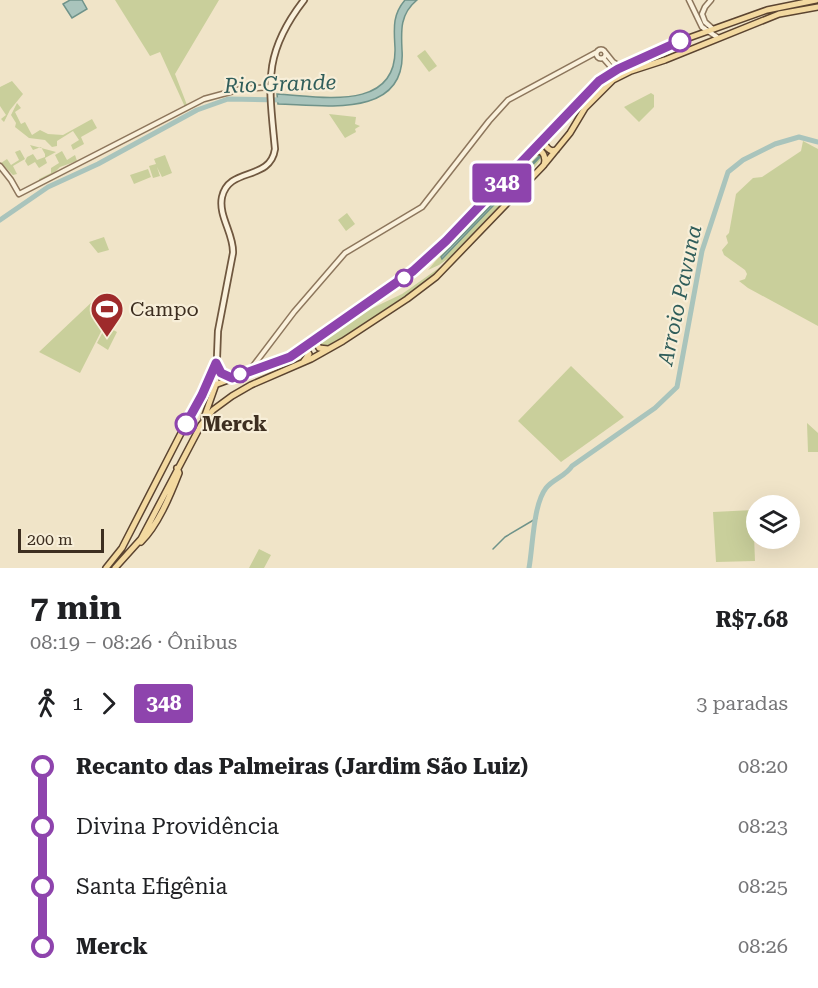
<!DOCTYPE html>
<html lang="pt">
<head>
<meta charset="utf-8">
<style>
	:root { --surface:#fff; --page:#f6f6f6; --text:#202124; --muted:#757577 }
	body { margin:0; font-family:"Roboto Serif",serif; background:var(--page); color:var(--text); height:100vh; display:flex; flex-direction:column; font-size:22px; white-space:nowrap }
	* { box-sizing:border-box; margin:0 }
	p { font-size:20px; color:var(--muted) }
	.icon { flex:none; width:33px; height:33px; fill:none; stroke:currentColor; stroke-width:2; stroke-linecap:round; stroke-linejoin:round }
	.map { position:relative; height:568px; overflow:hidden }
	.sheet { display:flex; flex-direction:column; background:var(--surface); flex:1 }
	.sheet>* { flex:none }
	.badge { padding:0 12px; border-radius:4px; font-size:21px; line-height:39px }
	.controls { position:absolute; left:746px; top:495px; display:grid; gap:12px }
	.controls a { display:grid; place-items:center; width:54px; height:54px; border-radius:50%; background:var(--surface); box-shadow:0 6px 24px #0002; font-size:30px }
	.scale { position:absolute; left:18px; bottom:15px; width:86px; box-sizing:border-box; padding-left:6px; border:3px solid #3d2e20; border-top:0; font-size:16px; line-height:21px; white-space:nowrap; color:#3d2e20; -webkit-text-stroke:4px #f7eed8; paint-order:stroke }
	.map>.badge { position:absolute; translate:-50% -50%; box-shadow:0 0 0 3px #fff }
	.legs { display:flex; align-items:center; gap:9px; height:66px; padding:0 30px; font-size:20px }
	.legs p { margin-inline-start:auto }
	.overview { display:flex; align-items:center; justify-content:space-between; height:102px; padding:0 30px }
	h1 { font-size:33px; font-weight:700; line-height:45px }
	ul { padding:0 30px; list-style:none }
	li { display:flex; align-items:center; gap:21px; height:60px; font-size:22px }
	li i { display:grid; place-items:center; width:9px; height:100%; margin:0 8px; background:currentColor }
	li i::after { content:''; width:15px; height:15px; margin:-8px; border:4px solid; border-radius:50%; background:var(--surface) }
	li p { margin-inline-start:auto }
	li:first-child i { background:linear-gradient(#0000 50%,currentColor 0) }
	li:last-child i { background:linear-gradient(currentColor 50%,#0000 0) }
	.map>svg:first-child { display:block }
</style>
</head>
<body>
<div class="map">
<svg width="818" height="568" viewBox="0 0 818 568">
	<rect width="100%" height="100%" fill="#f0e4c8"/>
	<path fill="#c9cf9b" d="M115 0H219L175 74 187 105 185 107 160 52 150 56Z
		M425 50 437 66 429 72 417 56Z
		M12 81 23 94 10 110 4 122 1 119 6 115 0 106V87Z
		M651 93 654 95V107L639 122 624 107Z
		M17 103 21 108 15 112 21 124 25 122 32 135 40 130 48 134 63 135 92 119 97 128 81 137 84 144 73 150 71 145 79 140 73 131 57 141V146L52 147 45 140 29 138 15 127 16 123 11 115Z
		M329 114 356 117 355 124 360 126 355 129 356 132 345 138Z
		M803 141 818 149V326L748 288 739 281 745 279 747 274 745 270 724 255 722 250 728 243 726 236 729 233 736 194 753 178 762 177 801 151Z
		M30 145 56 152 45 158 47 163 39 168 35 162 28 166 25 161 27 157 33 154 37 160 45 157V154L41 147 33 150Z
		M20 150 25 159 13 166 17 174 13 175 1 163 7 159 11 165 19 160 15 152Z
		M62 151 67 160 75 155 77 161 60 167 55 172 39 181V179L51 173V168L59 163 55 155Z
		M540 153 544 155 527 177 449 258 439 265 428 270C463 228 500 189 540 153Z
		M165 155 172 173 162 177 157 167 160 176 153 178 149 166 156 164 154 159Z
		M148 169 151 177 134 184 130 175Z
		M347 213 355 224 346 231 338 220Z
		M104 237 109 250 98 253 89 242Z
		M446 263 416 290 330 347 318 345 360 314 402 294Z
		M95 299 110 314 80 373 39 352Z
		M106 326 117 332 108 350 97 343Z
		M571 366 624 417 561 462 518 421Z
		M807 423 818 433V452H808Z
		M753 510 755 561 716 562 713 512Z
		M259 549 271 555 264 568H249Z"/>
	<path fill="#a9c4bc" stroke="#6f938a" stroke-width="1.5" d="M70 0H82L87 9 72 18 63 4Z
		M405 0H417C400 14 401 30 402 50 407 120 322 105 278 104L277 94C319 96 397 113 395 48 394 29 392 15 405 0Z
		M541 154 542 155 442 259 441 257Z"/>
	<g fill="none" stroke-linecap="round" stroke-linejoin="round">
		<path stroke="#6f938a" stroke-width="1.5" d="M493 549 505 537 537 518"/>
		<path stroke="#a9c4bc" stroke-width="5" d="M0 220 48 187 98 164 197 110 228 99 282 100
			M529 568C533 546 533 505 546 488 553 479 566 476 572 466L655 408 677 387 702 251 728 172 743 160 775 144 799 137 818 142"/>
		<defs>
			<path id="tertiary" d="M689 0 702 27 717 37
				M711 0 705 7 702 14 705 22 713 29
				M596.5 54a4.5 4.5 0 1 1 9 0a4.5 4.5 0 1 1-9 0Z
				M605 52 613 62 621 67
				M603 58 611 67 610 73
				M0 166 11 180 19 194 204 99 241 89 271 87
				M250 370 294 312 345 253 422 207 489 121 508 100 597 52"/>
			<path id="secondary" d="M216 384 218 331 233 253C234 234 218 216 222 197 229 166 270 182 275 149 269 85 262 54 304 0
				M203 393 215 365"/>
			<path id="primary" d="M545 138C544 145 546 148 552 151L556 150
				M533 152 541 151C545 155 546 159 544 165
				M318 338 316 342 319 348 328 349
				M301 349H306L309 354 304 361
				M216 363 221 373 230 377
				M204 418 216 384
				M141 542C158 525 170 496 179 473L177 468
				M106 568 122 548 195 406 202 395 212 386 290 357 413 271 446 241 599 81 618 69 683 40 767 10 816 0
				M115 568 141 539 201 425 213 410 232 396 251 385 311 359 343 341 407 299 436 277 543 166 570 133 585 108 613 80 631 71 665 60 779 14 818 7"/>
		</defs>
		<use href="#tertiary" stroke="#8d765c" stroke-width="7"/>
		<use href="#secondary" stroke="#6f573f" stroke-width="8"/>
		<use href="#primary" stroke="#5b4430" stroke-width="8"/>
		<use href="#tertiary" stroke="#faf1dc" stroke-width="4"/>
		<use href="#secondary" stroke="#faf1dc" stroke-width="4.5"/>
		<use href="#primary" stroke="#f3d9a0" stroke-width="5"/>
	</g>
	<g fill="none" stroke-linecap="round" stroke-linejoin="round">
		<defs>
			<path id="line-1" d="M186 424 202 395 216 363 221 373 232 378 290 357 413 271 446 241 599 81 618 69 680 41"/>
		</defs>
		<use href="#line-1" stroke="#fff" stroke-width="14"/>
		<use href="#line-1" stroke="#8e44ad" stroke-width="9"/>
	</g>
	<defs>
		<symbol id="stadium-pin" viewBox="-11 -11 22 30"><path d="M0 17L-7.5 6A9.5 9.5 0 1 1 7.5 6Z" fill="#9e2a2b" stroke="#f7eed8"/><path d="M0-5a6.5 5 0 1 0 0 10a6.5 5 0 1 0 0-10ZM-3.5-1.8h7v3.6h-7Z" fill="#fff"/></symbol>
	</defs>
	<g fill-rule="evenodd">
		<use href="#stadium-pin" x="88" y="290" width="38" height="52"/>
	</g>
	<g fill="#fff" stroke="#8e44ad" stroke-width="3">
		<circle cx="680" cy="41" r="10"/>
		<circle cx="404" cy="278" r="8"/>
		<circle cx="240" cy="374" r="8"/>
		<circle cx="186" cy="424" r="10"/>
	</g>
	<g text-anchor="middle" stroke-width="4.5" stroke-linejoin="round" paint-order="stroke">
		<g font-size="20" fill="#3d2e20" stroke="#f7eed8" text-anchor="start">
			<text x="130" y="316">Campo</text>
		</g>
		<g font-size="20" font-weight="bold" fill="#3d2e20" stroke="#f7eed8" text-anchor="start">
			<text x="202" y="431">Merck</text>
		</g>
		<g font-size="21" font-style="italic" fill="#2f5d5a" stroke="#f7eed8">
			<text transform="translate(280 84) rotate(-2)" y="7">Rio Grande</text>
			<text transform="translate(680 295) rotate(-78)" y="7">Arroio Pavuna</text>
		</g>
	</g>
</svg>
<div class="controls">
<a><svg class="icon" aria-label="layers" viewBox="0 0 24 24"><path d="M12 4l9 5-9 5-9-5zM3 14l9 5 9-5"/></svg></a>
</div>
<div class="scale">200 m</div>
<b class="badge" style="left:502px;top:183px;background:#8e44ad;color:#fff">348</b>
</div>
<section class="sheet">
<div class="overview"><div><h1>7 min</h1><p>08:19 – 08:26 · Ônibus</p></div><b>R$7.68</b></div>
<div class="legs"><svg class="icon" aria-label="walk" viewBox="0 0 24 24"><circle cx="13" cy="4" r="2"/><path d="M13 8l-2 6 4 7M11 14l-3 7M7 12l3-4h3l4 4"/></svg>1<svg class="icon" aria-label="forward" viewBox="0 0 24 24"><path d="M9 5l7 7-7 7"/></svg><b class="badge" style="background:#8e44ad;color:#fff">348</b><p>3 paradas</p></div>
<ul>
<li><i style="color:#8e44ad"></i><b>Recanto das Palmeiras (Jardim São Luiz)</b><p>08:20</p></li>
<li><i style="color:#8e44ad"></i><span>Divina Providência</span><p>08:23</p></li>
<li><i style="color:#8e44ad"></i><span>Santa Efigênia</span><p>08:25</p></li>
<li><i style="color:#8e44ad"></i><b>Merck</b><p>08:26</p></li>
</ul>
</section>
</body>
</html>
